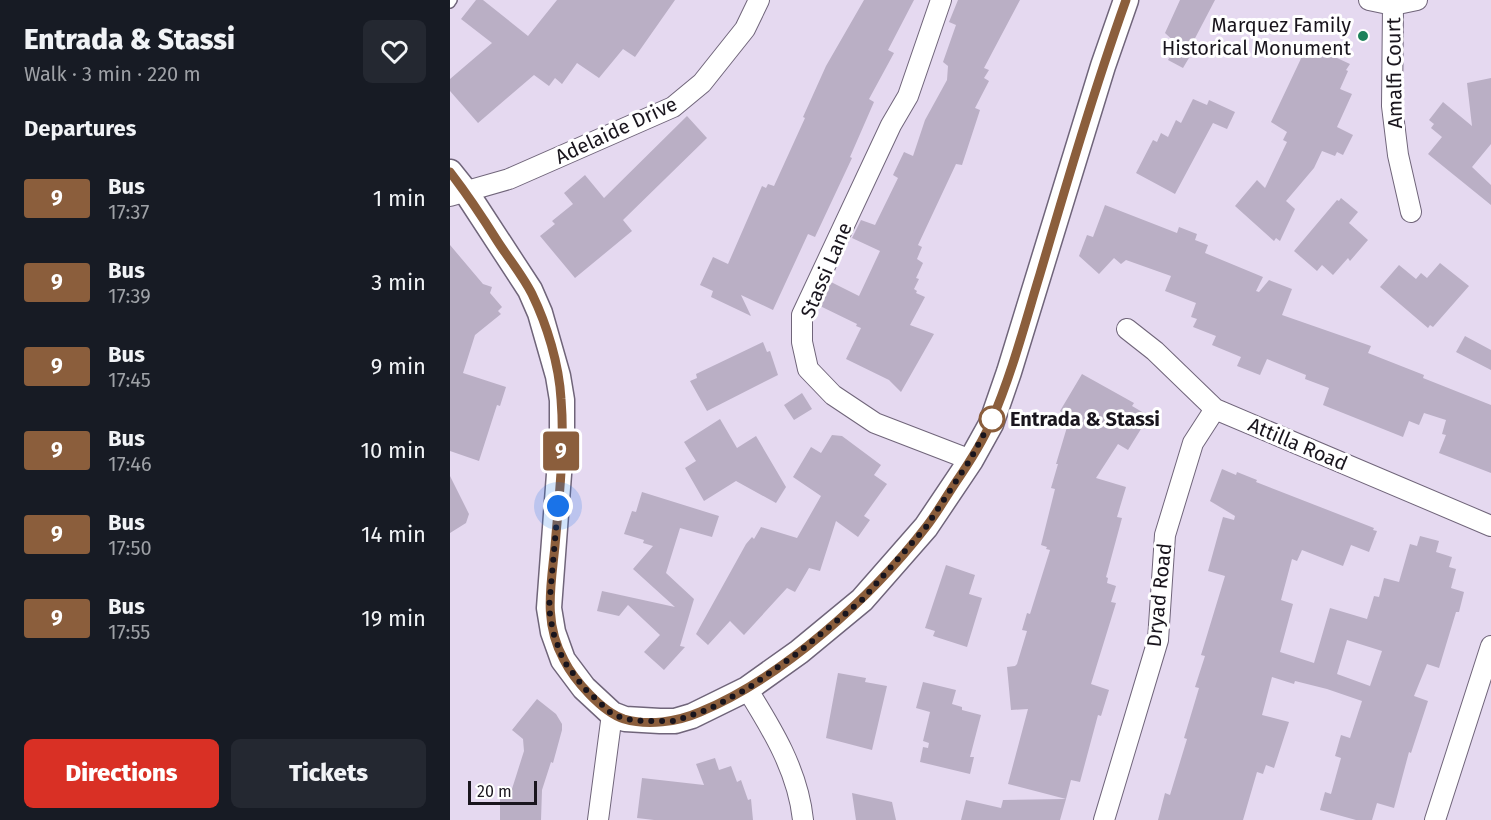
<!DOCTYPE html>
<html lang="en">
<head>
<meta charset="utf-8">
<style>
	:root { --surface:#171b24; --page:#242831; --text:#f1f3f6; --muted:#9ea1a6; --accent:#d93025 }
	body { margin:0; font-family:"Fira Sans",sans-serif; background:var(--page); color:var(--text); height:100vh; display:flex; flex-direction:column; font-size:22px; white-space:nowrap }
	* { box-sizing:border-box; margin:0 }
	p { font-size:20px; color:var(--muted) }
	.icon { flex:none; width:33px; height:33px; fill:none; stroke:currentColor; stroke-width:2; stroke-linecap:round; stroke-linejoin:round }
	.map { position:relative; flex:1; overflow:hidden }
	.drawer { display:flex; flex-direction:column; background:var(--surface); width:450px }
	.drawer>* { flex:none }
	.badge { padding:0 12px; border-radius:4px; font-size:21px; line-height:39px }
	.scale { position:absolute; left:18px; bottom:15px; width:69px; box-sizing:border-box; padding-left:6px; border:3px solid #19151d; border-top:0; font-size:16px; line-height:21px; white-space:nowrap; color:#19151d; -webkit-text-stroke:4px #fff; paint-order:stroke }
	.you { position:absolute; width:30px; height:30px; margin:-15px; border:4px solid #fff; border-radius:50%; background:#1a73e8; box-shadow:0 0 0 9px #1a73e833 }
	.map>.badge { position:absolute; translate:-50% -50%; box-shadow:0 0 0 3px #fff }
	h2 { padding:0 24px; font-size:22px; line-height:54px }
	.round { display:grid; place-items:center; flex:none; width:63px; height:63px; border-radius:9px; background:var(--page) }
	.headline { display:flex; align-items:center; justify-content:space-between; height:102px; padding:0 24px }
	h1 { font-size:28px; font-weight:800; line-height:45px }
	.cta { display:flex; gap:12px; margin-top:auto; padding:12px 24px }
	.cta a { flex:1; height:69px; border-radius:9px; background:var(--accent); color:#fff; font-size:24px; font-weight:800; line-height:69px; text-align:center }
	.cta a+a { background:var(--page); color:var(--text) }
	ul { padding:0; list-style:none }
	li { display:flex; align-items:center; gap:18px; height:84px; padding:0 24px }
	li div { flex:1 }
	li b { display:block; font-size:22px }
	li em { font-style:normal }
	li .badge { min-width:66px; font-weight:700; text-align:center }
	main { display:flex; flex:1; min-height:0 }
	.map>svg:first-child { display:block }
</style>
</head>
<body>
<main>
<section class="drawer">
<div class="headline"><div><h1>Entrada &amp; Stassi</h1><p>Walk · 3 min · 220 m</p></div><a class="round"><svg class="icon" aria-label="heart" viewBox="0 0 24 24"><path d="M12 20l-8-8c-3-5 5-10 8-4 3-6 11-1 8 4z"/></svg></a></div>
<h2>Departures</h2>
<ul>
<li><span class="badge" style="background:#8b5e3c;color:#fff">9</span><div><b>Bus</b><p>17:37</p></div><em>1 min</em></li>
<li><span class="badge" style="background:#8b5e3c;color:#fff">9</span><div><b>Bus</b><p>17:39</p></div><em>3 min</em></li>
<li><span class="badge" style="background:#8b5e3c;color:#fff">9</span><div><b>Bus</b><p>17:45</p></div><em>9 min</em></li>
<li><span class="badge" style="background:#8b5e3c;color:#fff">9</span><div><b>Bus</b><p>17:46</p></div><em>10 min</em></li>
<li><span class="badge" style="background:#8b5e3c;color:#fff">9</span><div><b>Bus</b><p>17:50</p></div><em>14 min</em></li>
<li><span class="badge" style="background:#8b5e3c;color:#fff">9</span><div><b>Bus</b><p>17:55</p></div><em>19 min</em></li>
</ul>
<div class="cta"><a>Directions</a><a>Tickets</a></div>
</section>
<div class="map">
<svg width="1041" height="820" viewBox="0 0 1041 820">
	<rect width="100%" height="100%" fill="#e5d9f0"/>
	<path fill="#baafc5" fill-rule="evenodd" d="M26 0H33L78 36 107 0H225L185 57 173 49 149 78 127 63 112 84 105 78 99 86 84 75 28 123 0 91V79L42 43 11 19Z
		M414 0H464L438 50 444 53 419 99 424 102 400 157 402 158 365 237 358 234 323 310 291 295 301 316 261 297 263 291 250 285 263 257 278 264 312 186 316 188 318 184 324 186 355 118 353 117 376 66Z
		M508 0H570L534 68 539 70 534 78 539 81 525 108 530 110 512 165 506 164 468 245 472 247 467 259 473 263 466 278 469 279 464 289 467 291 466 293 475 297 460 325 484 334 451 392 439 380 396 359 411 328 406 326 407 324 370 306 381 282 409 296 430 251 402 238 411 220 425 225 448 178 443 175 454 152 463 156 475 120 497 80 498 66 493 62 506 25 499 22Z
		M730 0H765L742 44 746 46 733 68 718 60 727 44 715 33Z
		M859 45 900 64 896 70 898 71 890 89 902 94 887 127 903 135 893 155 887 152 885 156 872 151 864 168 836 201 845 209 830 241 826 238 824 241 785 206 807 180 815 188 837 142 833 140 837 132 821 122 856 48 857 49Z
		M1041 78V144L1022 167 1041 185V205L978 154 992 137 981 128 984 124 979 120 993 102 1022 126 1017 83Z
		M743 99 757 105 759 100 785 112 777 129 763 123 725 194 686 173 703 140 707 142 711 133 718 137 726 120 731 123Z
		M237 116 257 138 173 220 182 231 125 278 90 236 105 224 102 221 123 204 114 193 135 175 154 198Z
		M891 198 908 212 899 223 918 240 900 261 898 258 883 275 872 265 867 271 844 251 887 200 889 201Z
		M655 205 727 233 729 227 747 234 745 240 758 245 755 253 813 277 806 291 809 292 819 280 842 289 832 315 921 346 918 353 974 375 973 378 1041 405V473L989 453 996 435 992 434 996 420 974 413 969 425 959 421 953 437 873 405 879 388 855 379 856 375 817 359 810 375 787 366 791 357 762 345 766 336 743 327 747 319 741 317 746 303 715 291 721 276 676 260 671 264 664 258 649 274 629 256 637 235 643 237Z
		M0 245 33 284 42 287 40 293 52 307 48 311 51 314 25 335 13 373 56 387 50 406 47 405 29 461 0 451Z
		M990 263 1019 286 983 327 980 325 978 328 930 287 949 265 966 279 971 273 977 278Z
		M1015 336 1041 350V370L1006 352Z
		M313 342 317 352 320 351 328 375 257 411 240 381 247 378 246 374Z
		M632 374 684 403 682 406 699 416 678 450 668 444 646 478 676 487 667 517 672 518 656 577 658 578 657 583 666 586 661 602 666 603 641 684 659 690 651 716 648 715 630 782 621 780 616 799 558 784 578 709 561 710 557 667 565 666 567 664 577 631 572 630 577 613 580 614 600 550 596 549 597 547 591 545 605 489 601 488 608 464H606L620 417 610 411Z
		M352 393 362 409 344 420 334 405Z
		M270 419 287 448 306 436 336 487 326 503 286 481 254 501 235 468 246 461 234 442Z
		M382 435 392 436 431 465 424 475 437 484 414 516 420 520 408 537 386 521 370 571 359 568 345 592 337 588 294 635 280 621 258 645 246 634 296 544 302 537 304 539 311 527 347 538 371 496 343 477 361 447 371 453Z
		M772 469 786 475 787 472 807 480 806 482 924 528 923 530 927 531 919 552 901 545 893 566 852 550 847 561 842 559 831 600 843 604 830 652 864 663 880 608 917 619 924 596 929 597 934 578 949 582 960 544 967 546 970 536 989 541 986 552 1002 557 999 567 1006 569 1001 588 1014 592 1009 612H1006L989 668 977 664 964 696 978 701 961 753 959 752 944 808 927 803 922 820H906L870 810 875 792 881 794 891 758 885 756 891 735 900 738 912 701 877 689 845 681 844 684 822 677 812 715 839 722 824 768 816 765 813 774 807 772 793 820H708L715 793 720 795 737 739 734 738 749 688 745 687 755 656 751 655 775 576 758 571 773 517 784 520 785 516 760 501ZM897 640 932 651 920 686 887 674Z
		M0 476 19 514 16 523 0 533Z
		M192 492 269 516 262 537 230 528 216 573 244 599 230 646 235 647 214 670 194 652 210 635 178 605 169 616 147 611 152 591 225 607 183 569 203 546 193 543 194 540 174 534 182 511 186 512Z
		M496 565 525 575 519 594 532 598 517 647 483 636 485 631 475 628Z
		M388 673 416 678 415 682 437 686 422 750 376 738Z
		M473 682 506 690 502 704 512 707V710L531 715 520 757H524L520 774 470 762 473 747 478 748 479 743 473 741 480 712 466 708Z
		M87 699 106 714 112 724V730L103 763 101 762 92 790 91 820H50V792H61L74 751 73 739 62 730Z
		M265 758 269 770 281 766 287 782 291 780 298 800 301 799 303 820H204L187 818 192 778 254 785 246 764Z
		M402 793 442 802 446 820H406Z
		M616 799 610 820H511L516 800 551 808 553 800Z"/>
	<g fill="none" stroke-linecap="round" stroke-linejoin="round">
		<defs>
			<path id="service" d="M0 3 2 0"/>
			<path id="minor" d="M491 0 458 96 441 125 352 315V342L358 369 383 395 425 423 521 460
				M919 0 943 5 967 0
				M943 5 942 106 948 155 961 212
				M0 196 59 179 223 107 252 83 295 29 309 0
				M677 329 705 351 765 409 1041 526
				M297 689C322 729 348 771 353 820
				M148 820 162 714
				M654 820 708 640 715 535 743 443 765 409
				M985 820 1041 646"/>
			<path id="tertiary" d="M0 172 16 192 80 290 90 313 108 376 112 400V434L99 608 103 632 113 660 134 688 162 714 175 719 210 721H225L242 716 297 689 349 652 412 600 476 527 521 460 541 424 559 372 653 66 676 0"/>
		</defs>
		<use href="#service" stroke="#70657a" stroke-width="12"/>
		<use href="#minor" stroke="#70657a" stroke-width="22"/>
		<use href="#tertiary" stroke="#70657a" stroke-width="27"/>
		<use href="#service" stroke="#fff" stroke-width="9"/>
		<use href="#minor" stroke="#fff" stroke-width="20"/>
		<use href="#tertiary" stroke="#fff" stroke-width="24"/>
	</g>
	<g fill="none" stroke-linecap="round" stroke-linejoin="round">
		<defs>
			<path id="line" d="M0 172C17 194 33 218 48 242 59 259 73 276 82 294 97 325 109 364 111 399 115 447 109 498 105 546 101 586 93 622 114 660 124 680 152 712 174 719 198 726 227 722 250 712 332 678 422 597 476 527 487 513 496 497 506 482 519 463 532 443 541 422 562 374 575 323 590 274 617 182 644 90 676 0"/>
		</defs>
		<use href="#line" stroke="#fff" stroke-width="14"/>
		<use href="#line" stroke="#8b5e3c" stroke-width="9"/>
		<path stroke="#19151d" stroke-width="6" stroke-dasharray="0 10.8" d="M108 506 99 608 103 632 113 660 134 688 162 714 175 719 192 721H225L259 709 297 689 349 652 412 600 476 527 520 460 542 419"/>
	</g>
	<circle fill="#1d825b" stroke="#fff" stroke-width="2" cx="913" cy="36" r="6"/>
	<circle fill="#fff" stroke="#8b5e3c" stroke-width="3" cx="542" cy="419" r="12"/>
	<g text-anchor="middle" stroke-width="6" stroke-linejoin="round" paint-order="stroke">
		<g font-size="20" fill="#19151d" stroke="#fff" text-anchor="end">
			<text x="901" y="32">Marquez Family<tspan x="901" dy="23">Historical Monument</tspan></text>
		</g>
		<g font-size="20" fill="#19151d" stroke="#fff">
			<text transform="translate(944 73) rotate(-91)" y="7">Amalfi Court</text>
			<text transform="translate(166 130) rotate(-25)" y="7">Adelaide Drive</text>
			<text transform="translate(376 270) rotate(-67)" y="7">Stassi Lane</text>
			<text transform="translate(848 444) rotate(23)" y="7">Attilla Road</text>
			<text transform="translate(709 595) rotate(-84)" y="7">Dryad Road</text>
		</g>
		<g font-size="20" font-weight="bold" fill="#19151d" stroke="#fff" text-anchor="start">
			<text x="560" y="426">Entrada &amp; Stassi</text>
		</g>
	</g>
</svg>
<div class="scale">20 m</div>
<div class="you" style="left:108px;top:506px"></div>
<b class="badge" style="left:111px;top:451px;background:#8b5e3c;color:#fff">9</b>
</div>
</main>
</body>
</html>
